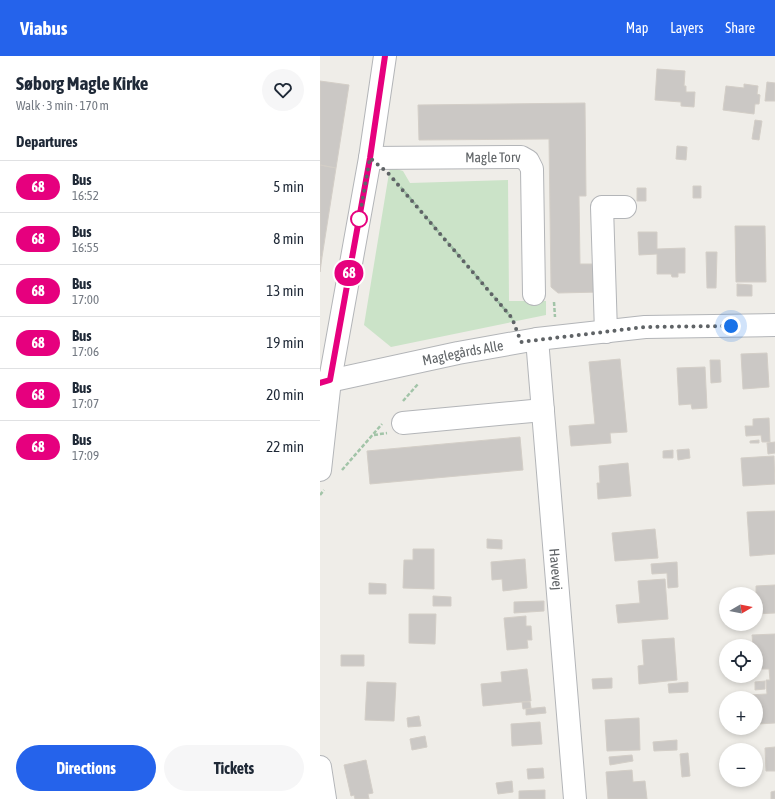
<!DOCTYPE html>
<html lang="en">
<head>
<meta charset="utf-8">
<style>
	:root { --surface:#fff; --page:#f6f6f7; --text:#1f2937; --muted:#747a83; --line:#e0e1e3; --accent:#2563eb }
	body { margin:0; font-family:"Asap Condensed",sans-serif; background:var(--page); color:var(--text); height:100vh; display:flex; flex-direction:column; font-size:15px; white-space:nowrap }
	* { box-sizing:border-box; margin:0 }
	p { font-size:13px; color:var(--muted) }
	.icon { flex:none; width:22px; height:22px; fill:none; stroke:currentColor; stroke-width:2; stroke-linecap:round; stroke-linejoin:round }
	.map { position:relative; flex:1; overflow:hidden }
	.sheet { display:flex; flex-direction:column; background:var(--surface); width:320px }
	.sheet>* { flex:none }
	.badge { padding:0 8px; border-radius:13px; font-size:14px; line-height:26px }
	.needle { width:26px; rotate:80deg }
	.controls { position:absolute; left:399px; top:531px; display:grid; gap:8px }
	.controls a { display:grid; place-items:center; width:44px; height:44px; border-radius:50%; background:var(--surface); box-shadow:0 2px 6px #0003; font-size:20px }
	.you { position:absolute; width:20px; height:20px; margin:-10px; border:3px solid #fff; border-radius:50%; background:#1a73e8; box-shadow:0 0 0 6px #1a73e833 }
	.map>.badge { position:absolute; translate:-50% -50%; box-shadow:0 0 0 2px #fff }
	h2 { padding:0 16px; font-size:15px; line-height:36px }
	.round { display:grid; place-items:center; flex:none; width:42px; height:42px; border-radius:21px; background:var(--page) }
	.overview { display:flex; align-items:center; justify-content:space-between; height:68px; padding:0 16px }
	h1 { font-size:19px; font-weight:700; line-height:30px }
	.action { display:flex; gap:8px; margin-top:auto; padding:8px 16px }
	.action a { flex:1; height:46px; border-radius:24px; background:var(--accent); color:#fff; font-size:16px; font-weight:700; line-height:46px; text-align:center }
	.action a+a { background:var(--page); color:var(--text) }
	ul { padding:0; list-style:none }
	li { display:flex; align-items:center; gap:12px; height:52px; padding:0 16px; border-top:1px solid var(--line) }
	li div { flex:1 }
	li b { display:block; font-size:15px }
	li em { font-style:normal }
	li .badge { min-width:44px; font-weight:700; text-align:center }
	header { display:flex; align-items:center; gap:24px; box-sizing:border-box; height:56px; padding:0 20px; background:var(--accent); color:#fff }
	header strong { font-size:19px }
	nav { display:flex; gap:22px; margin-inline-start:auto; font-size:14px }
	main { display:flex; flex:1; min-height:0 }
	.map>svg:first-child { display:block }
</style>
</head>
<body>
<header>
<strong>Viabus</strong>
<nav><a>Map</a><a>Layers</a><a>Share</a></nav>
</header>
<main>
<section class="sheet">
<div class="overview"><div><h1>Søborg Magle Kirke</h1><p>Walk · 3 min · 170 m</p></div><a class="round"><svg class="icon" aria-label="heart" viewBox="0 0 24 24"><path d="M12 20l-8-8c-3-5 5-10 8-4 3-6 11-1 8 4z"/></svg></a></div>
<h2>Departures</h2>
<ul>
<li><span class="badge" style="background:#e6007e;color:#fff">68</span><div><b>Bus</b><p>16:52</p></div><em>5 min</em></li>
<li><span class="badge" style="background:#e6007e;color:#fff">68</span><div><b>Bus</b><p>16:55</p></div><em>8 min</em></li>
<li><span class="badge" style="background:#e6007e;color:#fff">68</span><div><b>Bus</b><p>17:00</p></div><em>13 min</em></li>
<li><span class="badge" style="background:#e6007e;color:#fff">68</span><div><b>Bus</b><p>17:06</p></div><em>19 min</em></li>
<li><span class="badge" style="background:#e6007e;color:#fff">68</span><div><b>Bus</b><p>17:07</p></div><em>20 min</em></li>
<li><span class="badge" style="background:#e6007e;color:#fff">68</span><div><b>Bus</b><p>17:09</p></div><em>22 min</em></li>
</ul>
<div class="action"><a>Directions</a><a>Tickets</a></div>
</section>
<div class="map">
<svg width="455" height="743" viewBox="0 0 455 743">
	<rect width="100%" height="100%" fill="#efede8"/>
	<path fill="#cbe3c8" d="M70 111 83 115 90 127 188 124 189 245H226V259L71 291 44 269Z"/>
	<path fill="#cbc8c5" stroke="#d3cec7" d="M337 13 365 15 364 30H366V36H375L374 51 361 50V46L335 44Z
		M0 25 29 29 16 112 0 109Z
		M447 26 455 27V45H445Z
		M424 28 438 30 437 38 440 39 439 48H435L434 58 403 54 406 30 424 32Z
		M265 47 266 140H259L260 208H279L280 236 238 237 231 231 229 83 99 84 98 49Z
		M435 64 442 65 439 84 432 83Z
		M357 90 367 91 366 104 356 103Z
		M0 109 16 112 2 201H0Z
		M373 130H381V142H373Z
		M317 132H326V145H317Z
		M415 170H445L446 226H416Z
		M318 176H337V193L365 192V217H358V221H352L351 218H337V198L319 199Z
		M386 196H397L396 232H387Z
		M0 201H2L0 216Z
		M417 228 432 229V240H417Z
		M447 297 449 331 423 333 421 298Z
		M300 303 307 376 290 377 291 387 251 390 249 370 275 368 269 306Z
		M390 304H400L401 326 391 327Z
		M385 311 387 352 372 353 371 348 359 349 357 312Z
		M449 362 450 386H442L441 379 426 380 425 370H433V363Z
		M200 381 203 414 50 428 47 395Z
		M439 384V387H430V385Z
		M455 386V397L448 398 447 387Z
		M369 393 370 402 358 404 357 394Z
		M353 394V402H343V395Z
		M454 400 455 428 423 430 421 402Z
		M308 407 311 440 278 443 277 427H280L279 410Z
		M455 455V498L430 500 427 456Z
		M335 473 338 502 295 505 292 477Z
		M167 483 182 484V493L167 492Z
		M93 493H114V533L83 532 84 504H93Z
		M205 503 207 532 183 535 182 523 172 524 171 506Z
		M357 506 358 531 348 532 347 517 332 518 331 508Z
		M345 523 348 563 298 567 296 549 320 547 318 525Z
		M49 527 66 528V538H49Z
		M455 529V557L436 558V530Z
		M113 540 131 541V550H113Z
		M224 545V555L194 557V546Z
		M89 558H116L115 588 89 587Z
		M206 560V570H211L212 584H207L208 592 187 594 184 562Z
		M455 578V667L438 668 436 642H428L427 639 447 638 446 624H450L449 613H436V590L424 589H433L432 579Z
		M354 582 357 624 319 628 318 610 324 609 322 584Z
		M21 599H44V610H21Z
		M207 613 211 645 163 650 161 628 182 626 181 616Z
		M292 622V632L273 633 272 623Z
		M445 625V633L435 634V626Z
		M47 626 76 627 74 665 45 664Z
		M368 626V636L349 637 348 628Z
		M202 646H210L211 652 203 653Z
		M225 651 226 657 206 659V653Z
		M99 660 101 670 88 671 87 662Z
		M319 662 320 694 287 695 285 664Z
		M220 666 222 688 192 690 191 668Z
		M105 680 107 691 92 694 90 683Z
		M357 684V694L334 695 333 686Z
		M455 691V715H446L445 692Z
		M368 697 370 720 362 721 360 698Z
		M312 699 313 705 290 709 289 701Z
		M46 704 53 737 48 738 49 743H35L34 739 31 740 24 709Z
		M223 712 224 722 208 723 207 713Z
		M312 714 313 726 325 725 327 743H288L286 716Z
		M192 725 193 736 178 738 176 727Z
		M225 734V743H199V735Z
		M455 735V743H451V736Z"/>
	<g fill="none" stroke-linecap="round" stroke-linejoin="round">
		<defs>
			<g id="minor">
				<path id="s1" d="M50 102 201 101 208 105 212 113 214 238"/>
				<path d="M286 276 282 151H305"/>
				<path id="s2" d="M217 283 255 743"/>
				<path id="s3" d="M0 327 138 297 217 283 325 271 455 269"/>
				<path d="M83 367 223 354"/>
				<path d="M0 414 10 324 50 102 65 0"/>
				<path d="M0 711 5 743"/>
			</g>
		</defs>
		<use href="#minor" stroke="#b3b5b8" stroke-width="24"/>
		<path stroke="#a2c4a8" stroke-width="2.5" stroke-dasharray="4 2" stroke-linecap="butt" d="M73 122 192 262 194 267
			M234 246 235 261
			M83 345 98 328
			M54 379 67 377
			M22 414 62 368
			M0 439 4 434"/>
		<use href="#minor" stroke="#fff" stroke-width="22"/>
	</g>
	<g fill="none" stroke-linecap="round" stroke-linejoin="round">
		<defs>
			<path id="line" d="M0 327 10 324 50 102 65 0"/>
		</defs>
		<use href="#line" stroke="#fff" stroke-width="9"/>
		<use href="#line" stroke="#e6007e" stroke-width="6"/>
		<path stroke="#5f6366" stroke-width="4" stroke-dasharray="0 7.2" d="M39 163 50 102 68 117 192 262 201 286 325 271 411 270"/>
	</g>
	<circle fill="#fff" stroke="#e6007e" stroke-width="2" cx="39" cy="163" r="8"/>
	<g text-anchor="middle" stroke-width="3" stroke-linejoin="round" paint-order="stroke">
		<g font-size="14" fill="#5f6366" stroke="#fff">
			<text dy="5" stroke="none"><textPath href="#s1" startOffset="123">Magle Torv</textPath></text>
			<text dy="5" stroke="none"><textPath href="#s3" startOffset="146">Maglegårds Alle</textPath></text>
			<text dy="5" stroke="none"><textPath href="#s2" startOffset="231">Havevej</textPath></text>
		</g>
	</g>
</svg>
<div class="controls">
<a><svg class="needle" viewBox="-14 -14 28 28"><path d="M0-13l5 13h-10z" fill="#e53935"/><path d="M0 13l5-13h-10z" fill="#747a83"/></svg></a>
<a><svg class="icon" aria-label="locate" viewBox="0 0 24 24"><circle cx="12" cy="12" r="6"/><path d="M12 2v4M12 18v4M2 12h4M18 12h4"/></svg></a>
<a>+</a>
<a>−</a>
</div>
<div class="you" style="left:411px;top:270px"></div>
<b class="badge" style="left:29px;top:217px;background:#e6007e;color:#fff">68</b>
</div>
</main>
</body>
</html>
